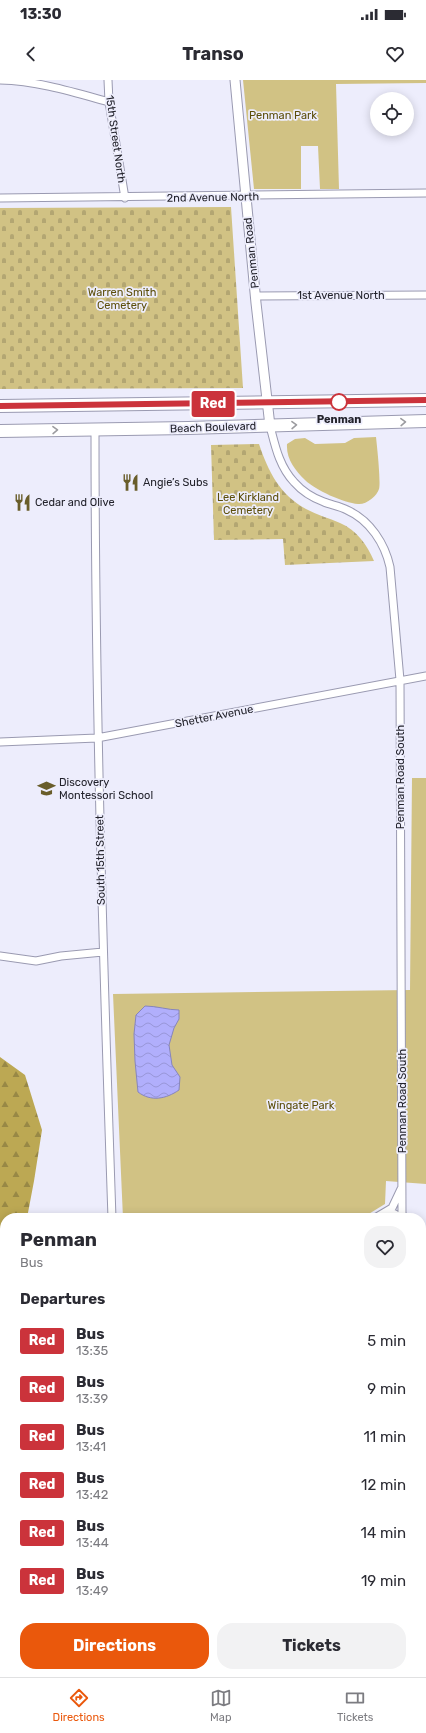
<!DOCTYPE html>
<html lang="en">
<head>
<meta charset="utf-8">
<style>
	:root { --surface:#fff; --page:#f2f2f3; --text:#2b2b33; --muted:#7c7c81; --line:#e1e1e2; --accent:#ea580c }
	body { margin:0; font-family:Rubik,sans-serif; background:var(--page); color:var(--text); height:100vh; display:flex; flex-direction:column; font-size:15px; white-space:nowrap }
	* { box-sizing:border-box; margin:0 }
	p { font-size:13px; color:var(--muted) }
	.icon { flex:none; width:22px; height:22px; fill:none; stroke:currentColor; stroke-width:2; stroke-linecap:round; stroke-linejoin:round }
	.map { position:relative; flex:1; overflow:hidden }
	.side { position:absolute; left:0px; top:1133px; width:426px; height:464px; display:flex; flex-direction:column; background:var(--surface); border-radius:16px 16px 0 0; box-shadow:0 2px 10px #0003 }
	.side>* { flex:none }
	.badge { padding:0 8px; border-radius:3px; font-size:14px; line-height:26px }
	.tools { position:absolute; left:370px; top:12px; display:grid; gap:8px }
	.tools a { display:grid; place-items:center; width:44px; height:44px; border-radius:50%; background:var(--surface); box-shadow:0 2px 10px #0003; font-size:20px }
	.map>.badge { position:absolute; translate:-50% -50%; box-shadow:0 0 0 2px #fff }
	h2 { padding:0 20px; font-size:15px; line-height:36px }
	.round { display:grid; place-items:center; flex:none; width:42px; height:42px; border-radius:16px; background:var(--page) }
	.headline { display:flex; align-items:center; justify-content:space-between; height:68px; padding:0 20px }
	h1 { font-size:19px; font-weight:700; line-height:30px }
	.cta { display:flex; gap:8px; margin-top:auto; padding:8px 20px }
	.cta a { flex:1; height:46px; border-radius:16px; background:var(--accent); color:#fff; font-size:16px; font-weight:700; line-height:46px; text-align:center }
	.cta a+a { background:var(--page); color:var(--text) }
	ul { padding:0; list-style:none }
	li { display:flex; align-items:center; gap:12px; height:48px; padding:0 20px }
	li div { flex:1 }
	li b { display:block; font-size:15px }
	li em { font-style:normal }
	li .badge { min-width:44px; font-weight:700; text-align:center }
	.status { display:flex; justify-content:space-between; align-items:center; height:28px; padding:0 20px; background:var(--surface); direction:ltr }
	.status svg { height:11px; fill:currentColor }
	header { display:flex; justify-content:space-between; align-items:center; height:52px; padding:0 20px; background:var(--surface); font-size:18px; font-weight:700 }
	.dock { display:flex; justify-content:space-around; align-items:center; height:56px; border-top:1px solid var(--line); background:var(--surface); font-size:11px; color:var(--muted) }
	.dock a { display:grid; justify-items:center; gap:2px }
	.dock .active { color:var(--accent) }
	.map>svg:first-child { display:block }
</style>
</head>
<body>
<div class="status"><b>13:30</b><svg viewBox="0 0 49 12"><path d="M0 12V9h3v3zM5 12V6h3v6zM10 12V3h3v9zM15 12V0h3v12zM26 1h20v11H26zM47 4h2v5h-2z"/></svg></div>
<header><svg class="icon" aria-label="back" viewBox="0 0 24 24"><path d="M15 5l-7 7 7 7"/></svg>Transo<svg class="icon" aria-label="heart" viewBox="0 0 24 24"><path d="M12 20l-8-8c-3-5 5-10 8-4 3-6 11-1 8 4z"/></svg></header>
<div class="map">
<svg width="426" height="1597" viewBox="0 0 426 1597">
	<defs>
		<pattern id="grass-dots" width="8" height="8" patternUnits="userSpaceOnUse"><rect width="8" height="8" fill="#d1c284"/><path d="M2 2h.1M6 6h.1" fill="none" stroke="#b3a672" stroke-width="1.8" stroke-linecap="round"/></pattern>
		<pattern id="forest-firs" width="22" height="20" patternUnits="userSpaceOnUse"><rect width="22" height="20" fill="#bca853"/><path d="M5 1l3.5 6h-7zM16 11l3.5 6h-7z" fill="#988845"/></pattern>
		<pattern id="cemetery-stones" width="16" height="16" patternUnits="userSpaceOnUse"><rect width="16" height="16" fill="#d1c284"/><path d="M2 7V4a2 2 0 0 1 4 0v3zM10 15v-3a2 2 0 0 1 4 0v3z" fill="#b3a672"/></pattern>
		<pattern id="water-waves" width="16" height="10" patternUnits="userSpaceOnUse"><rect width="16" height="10" fill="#b1affc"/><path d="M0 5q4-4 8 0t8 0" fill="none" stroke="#9896d8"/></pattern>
	</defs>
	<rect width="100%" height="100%" fill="#ededfc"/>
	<path fill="url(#grass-dots)" d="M421 1243H426V1597H97V1592H421Z"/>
	<path fill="url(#forest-firs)" d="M0 977 25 995 42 1050 34 1101 27 1138H5V1214L0 1217Z
		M426 1396V1426L421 1428V1398Z
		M0 1576 5 1577V1592H76V1597H0Z"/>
	<path fill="url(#cemetery-stones)" d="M231 127 243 308 0 309V128Z
		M259 364C268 391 280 415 306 429 317 435 329 438 340 443 357 450 367 465 374 481L285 485 283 459 214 460 211 365Z"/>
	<path fill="#d1c284" d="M243 0H426V3L336 4 339 109H320L318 66H301V109H254Z
		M376 357C377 366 381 403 379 409 377 416 366 425 358 424 344 423 315 410 305 400 295 390 286 379 287 364L295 359 305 358 315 364 345 363 354 358Z
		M412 698H426V1104L386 1101 385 1124 367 1135 366 1138H123L113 914 410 910Z"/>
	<path fill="url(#water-waves)" stroke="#8685bd" d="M145 926C157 926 168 930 179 930V939L174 948 169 965 172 985 180 997 179 1010C166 1019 151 1022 138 1012L135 981 134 954 136 935Z
		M426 1289V1323L421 1325V1291Z
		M426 1489V1533L421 1531V1490Z"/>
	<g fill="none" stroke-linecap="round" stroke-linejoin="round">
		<defs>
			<path id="street" d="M0 0C38 1 73 12 109 22
				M108 0 109 22 125 118
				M0 118 426 113
				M256 216 426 215
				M270 346C275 365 279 386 294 402 301 410 313 418 324 422 331 425 340 426 347 430 370 440 385 464 390 487L400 600 402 1134 405 1138
				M95 350C95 613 103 875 112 1138
				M0 662 97 658 426 596
				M0 876 36 881 61 876 103 872
				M386 1133H393L402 1138
				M375 1138 392 1128 401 1109
				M0 1515H5
				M89 1592V1597"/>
			<path id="secondary" d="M235 0 256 223 270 346"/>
			<path id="highway" d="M0 326 426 320
				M0 351 188 348 426 341"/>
		</defs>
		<use href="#street" stroke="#9a9ab1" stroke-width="9"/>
		<use href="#secondary" stroke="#9a9ab1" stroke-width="11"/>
		<use href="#highway" stroke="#9a9ab1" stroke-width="14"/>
		<use href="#street" stroke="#fff" stroke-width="7"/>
		<use href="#secondary" stroke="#fff" stroke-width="9"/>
		<use href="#highway" stroke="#fff" stroke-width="12"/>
	</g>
	<defs><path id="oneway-chevron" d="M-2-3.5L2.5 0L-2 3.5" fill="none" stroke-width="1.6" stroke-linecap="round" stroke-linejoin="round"/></defs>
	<g stroke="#9c9ca0">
		<use href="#oneway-chevron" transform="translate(403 342) rotate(-2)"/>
		<use href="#oneway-chevron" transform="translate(294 345) rotate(-1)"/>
		<use href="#oneway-chevron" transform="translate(55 350) rotate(-1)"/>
	</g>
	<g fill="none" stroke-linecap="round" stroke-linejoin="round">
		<defs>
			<path id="line" d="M0 326 426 320"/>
		</defs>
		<use href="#line" stroke="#fff" stroke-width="9"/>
		<use href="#line" stroke="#cb333b" stroke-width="6"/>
	</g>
	<defs>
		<symbol id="restaurant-bare" viewBox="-9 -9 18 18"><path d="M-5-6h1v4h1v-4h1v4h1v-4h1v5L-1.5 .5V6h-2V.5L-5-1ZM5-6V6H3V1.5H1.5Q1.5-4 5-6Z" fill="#695d2a" stroke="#ededfc" stroke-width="2.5" paint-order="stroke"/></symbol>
		<symbol id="school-bare" viewBox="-9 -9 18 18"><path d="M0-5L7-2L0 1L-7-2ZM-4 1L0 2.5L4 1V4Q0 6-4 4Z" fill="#695d2a" stroke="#ededfc" stroke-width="2.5" paint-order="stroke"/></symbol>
	</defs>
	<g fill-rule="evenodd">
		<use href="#restaurant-bare" x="118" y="390" width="25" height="25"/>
		<use href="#restaurant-bare" x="10" y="410" width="25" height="25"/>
		<use href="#school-bare" x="34" y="696" width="25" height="25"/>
	</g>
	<circle fill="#fff" stroke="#cb333b" stroke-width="2" cx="339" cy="322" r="8"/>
	<g text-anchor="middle" stroke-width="3.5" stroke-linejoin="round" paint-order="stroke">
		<g font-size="11" fill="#5c4e0a" stroke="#ededfc">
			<text x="283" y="39">Penman Park</text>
			<text x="122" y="216">Warren Smith<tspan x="122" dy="13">Cemetery</tspan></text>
			<text x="248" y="421">Lee Kirkland<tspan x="248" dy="13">Cemetery</tspan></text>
			<text x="301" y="1029">Wingate Park</text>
		</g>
		<g font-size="11" fill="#22222b" stroke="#ededfc">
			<text transform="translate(116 59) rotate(82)" y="4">15th Street North</text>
			<text transform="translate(213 117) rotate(-1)" y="4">2nd Avenue North</text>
			<text transform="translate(251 173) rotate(-96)" y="4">Penman Road</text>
			<text x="341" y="219">1st Avenue North</text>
			<text transform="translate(213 347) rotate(-2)" y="4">Beach Boulevard</text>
			<text transform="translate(214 636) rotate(-11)" y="4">Shetter Avenue</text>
			<text transform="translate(400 697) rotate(-90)" y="4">Penman Road South</text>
			<text transform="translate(100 780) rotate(-91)" y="4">South 15th Street</text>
			<text transform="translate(402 1021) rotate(-90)" y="4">Penman Road South</text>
		</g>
		<g font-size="11" font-weight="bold" fill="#22222b" stroke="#ededfc">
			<text x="339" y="343">Penman</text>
		</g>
		<g font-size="11" fill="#22222b" stroke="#ededfc" text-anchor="start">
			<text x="143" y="406">Angie’s Subs</text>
			<text x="35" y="426">Cedar and Olive</text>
			<text x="59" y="706">Discovery<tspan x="59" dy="13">Montessori School</tspan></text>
		</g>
	</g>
</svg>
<div class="tools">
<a><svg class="icon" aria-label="locate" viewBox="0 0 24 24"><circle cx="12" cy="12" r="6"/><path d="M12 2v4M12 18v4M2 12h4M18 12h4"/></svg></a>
</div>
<b class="badge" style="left:213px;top:324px;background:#cb333b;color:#fff">Red</b>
<section class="side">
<div class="headline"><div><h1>Penman</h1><p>Bus</p></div><a class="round"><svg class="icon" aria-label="heart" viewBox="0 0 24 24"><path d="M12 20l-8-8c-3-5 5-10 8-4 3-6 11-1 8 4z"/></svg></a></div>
<h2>Departures</h2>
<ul>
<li><span class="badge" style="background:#cb333b;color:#fff">Red</span><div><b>Bus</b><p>13:35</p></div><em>5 min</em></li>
<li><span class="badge" style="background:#cb333b;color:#fff">Red</span><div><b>Bus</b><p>13:39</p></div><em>9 min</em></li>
<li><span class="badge" style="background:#cb333b;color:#fff">Red</span><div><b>Bus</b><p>13:41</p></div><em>11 min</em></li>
<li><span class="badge" style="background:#cb333b;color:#fff">Red</span><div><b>Bus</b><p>13:42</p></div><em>12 min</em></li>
<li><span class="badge" style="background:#cb333b;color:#fff">Red</span><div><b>Bus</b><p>13:44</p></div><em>14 min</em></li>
<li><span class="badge" style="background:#cb333b;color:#fff">Red</span><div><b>Bus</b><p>13:49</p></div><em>19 min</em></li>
</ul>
<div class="cta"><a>Directions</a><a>Tickets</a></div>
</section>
</div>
<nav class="dock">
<a class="active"><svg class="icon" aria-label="directions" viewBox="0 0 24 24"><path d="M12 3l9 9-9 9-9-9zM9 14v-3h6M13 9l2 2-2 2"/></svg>Directions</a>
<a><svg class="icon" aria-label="map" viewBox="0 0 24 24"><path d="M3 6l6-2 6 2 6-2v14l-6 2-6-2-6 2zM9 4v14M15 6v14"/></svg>Map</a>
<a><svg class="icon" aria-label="tickets" viewBox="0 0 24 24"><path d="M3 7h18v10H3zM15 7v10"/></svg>Tickets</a>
</nav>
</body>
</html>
